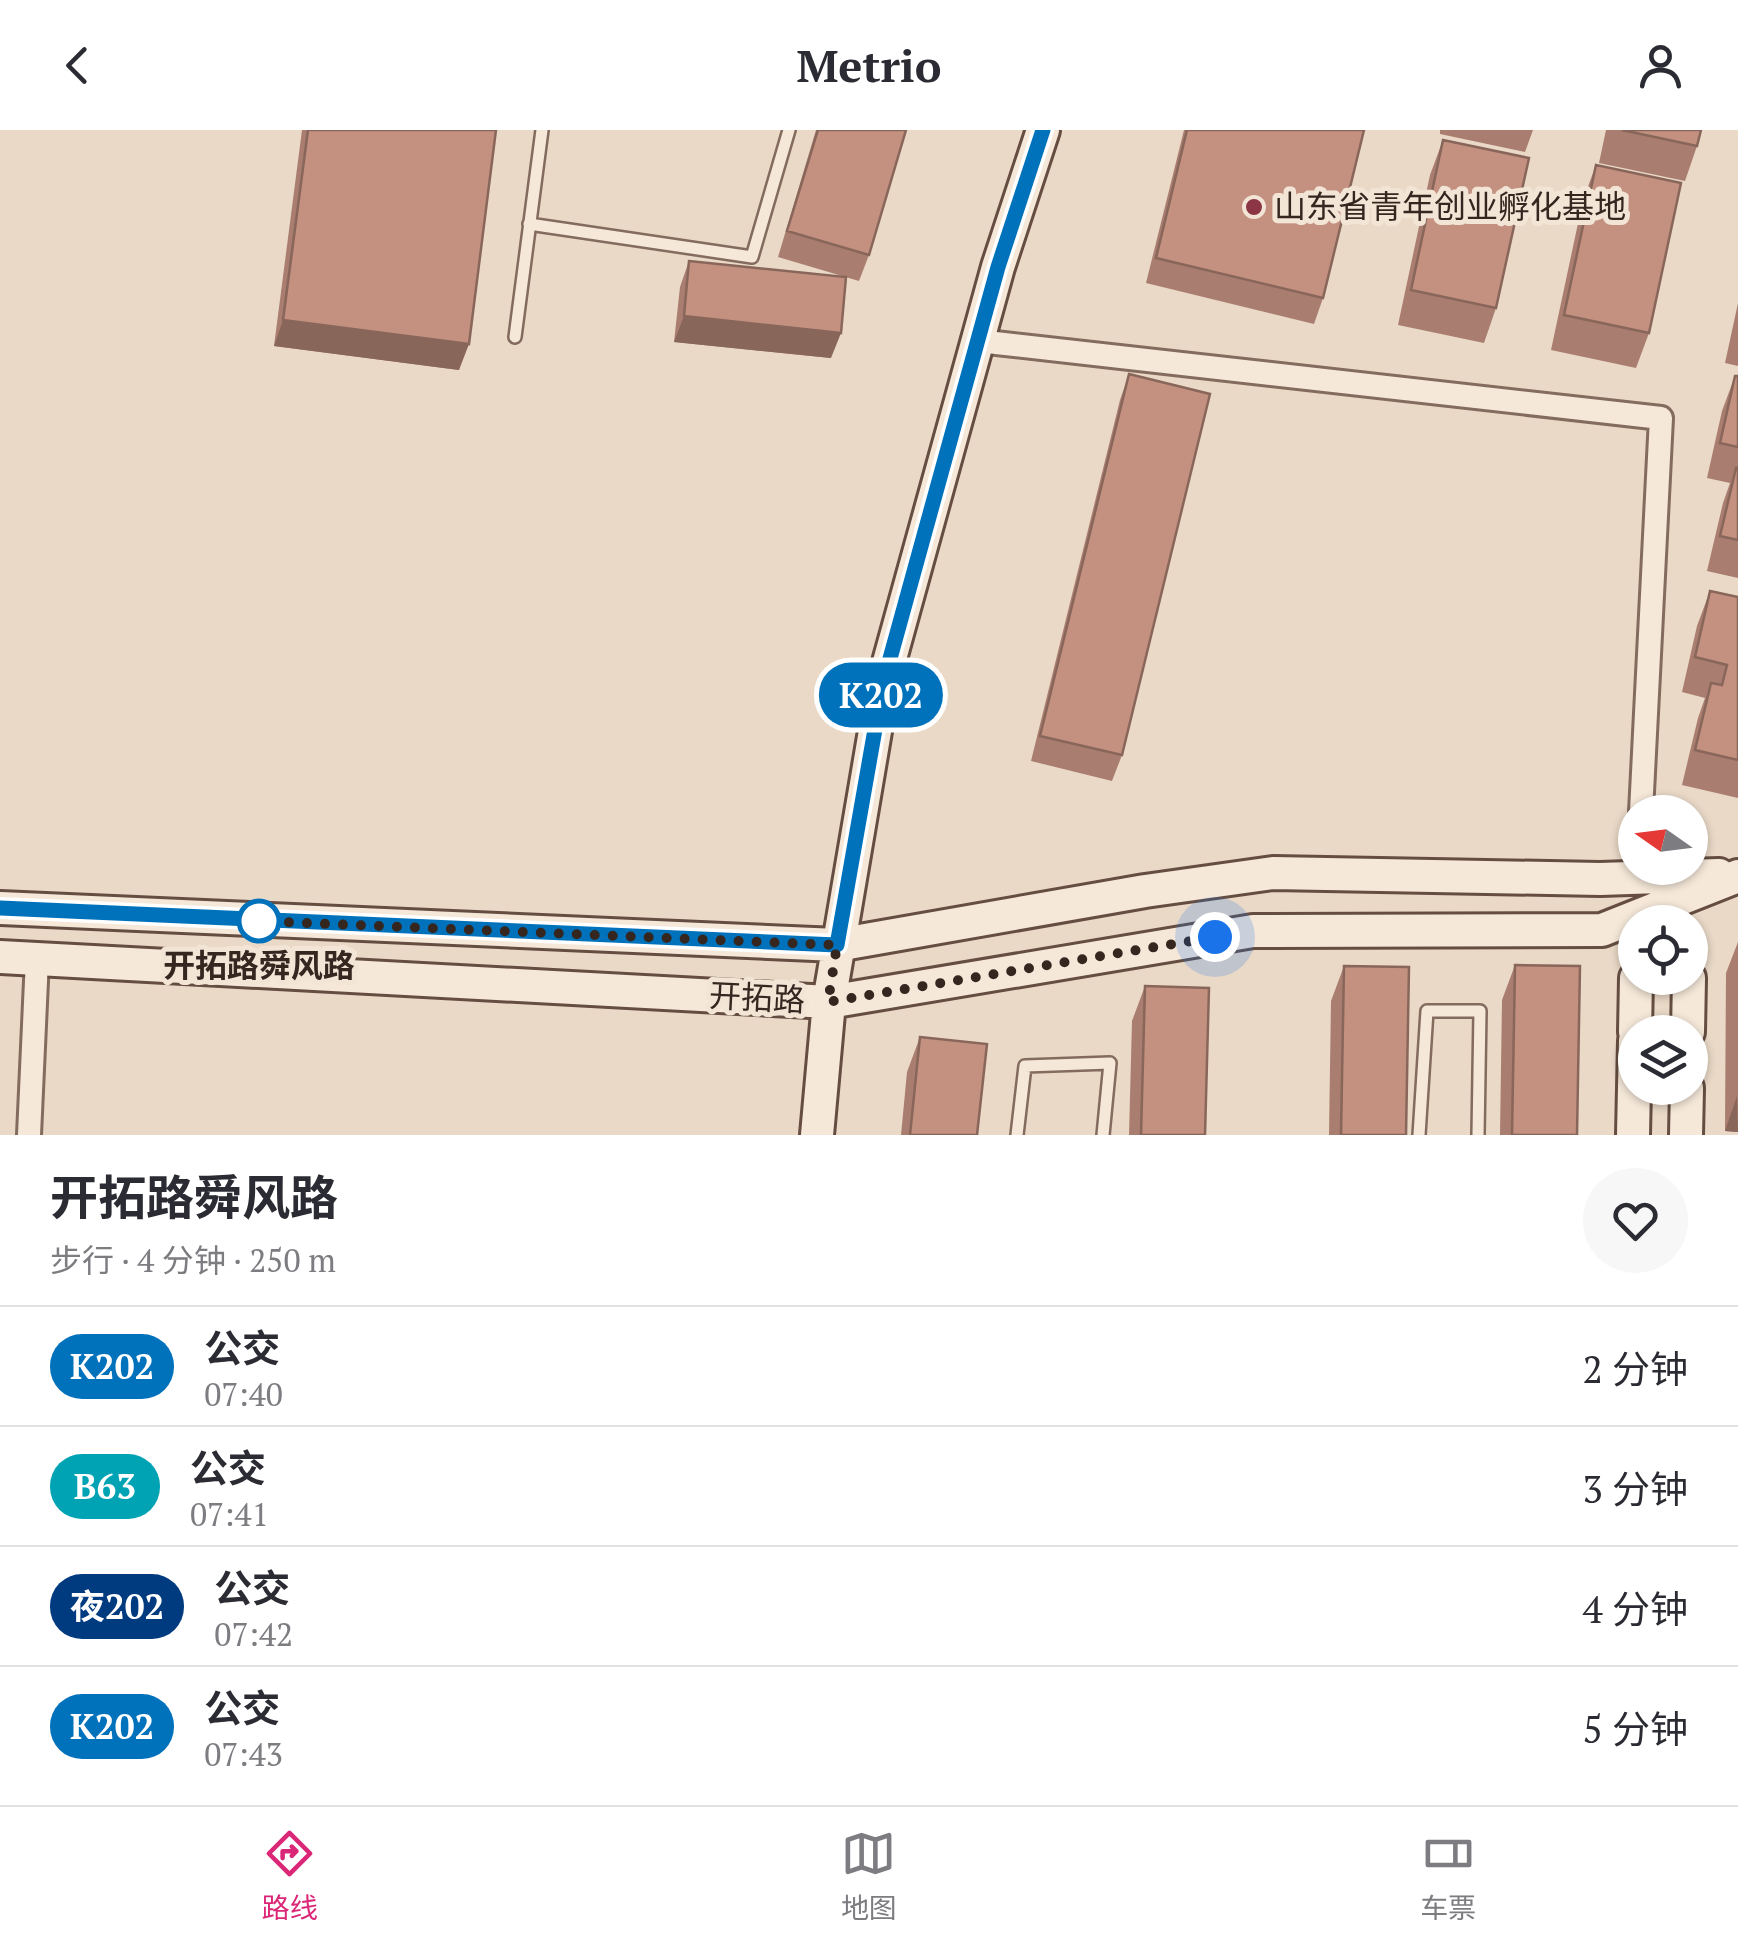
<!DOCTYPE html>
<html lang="zh">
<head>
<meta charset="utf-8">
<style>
	:root { --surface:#fff; --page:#f7f7f7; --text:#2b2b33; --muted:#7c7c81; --line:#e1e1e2; --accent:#db2777 }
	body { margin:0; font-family:"PT Serif","Noto Sans SC",serif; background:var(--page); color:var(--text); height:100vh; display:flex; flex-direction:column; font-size:38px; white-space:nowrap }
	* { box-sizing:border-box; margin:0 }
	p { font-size:32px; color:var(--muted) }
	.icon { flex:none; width:55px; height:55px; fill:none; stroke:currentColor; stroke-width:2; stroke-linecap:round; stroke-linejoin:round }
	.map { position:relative; height:1005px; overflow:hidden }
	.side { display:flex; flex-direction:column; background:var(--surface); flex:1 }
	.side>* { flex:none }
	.badge { padding:0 20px; border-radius:32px; font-size:35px; line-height:65px }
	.needle { width:65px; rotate:284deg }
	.controls { position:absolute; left:1618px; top:665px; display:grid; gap:20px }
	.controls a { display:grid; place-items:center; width:90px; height:90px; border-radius:50%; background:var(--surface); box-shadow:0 2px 8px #0004; font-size:50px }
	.you { position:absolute; width:50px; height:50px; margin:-25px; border:8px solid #fff; border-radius:50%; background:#1a73e8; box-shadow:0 0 0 15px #1a73e833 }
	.map>.badge { position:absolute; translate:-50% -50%; box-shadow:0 0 0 5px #fff }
	.round { display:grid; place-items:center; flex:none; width:105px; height:105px; border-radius:52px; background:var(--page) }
	.overview { display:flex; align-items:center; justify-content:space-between; height:170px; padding:0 50px }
	h1 { font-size:48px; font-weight:700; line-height:75px }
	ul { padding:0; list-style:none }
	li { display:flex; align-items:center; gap:30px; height:120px; padding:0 50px; border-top:2px solid var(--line) }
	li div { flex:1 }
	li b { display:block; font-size:38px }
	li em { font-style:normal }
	li .badge { min-width:110px; font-weight:700; text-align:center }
	header { display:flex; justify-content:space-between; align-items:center; height:130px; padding:0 50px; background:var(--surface); font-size:45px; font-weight:700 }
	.tabs { display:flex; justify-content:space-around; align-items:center; height:140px; border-top:2px solid var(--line); background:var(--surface); font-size:28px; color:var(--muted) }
	.tabs a { display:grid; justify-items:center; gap:5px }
	.tabs .selected { color:var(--accent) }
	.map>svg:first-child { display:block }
</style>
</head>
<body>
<header><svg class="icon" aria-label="back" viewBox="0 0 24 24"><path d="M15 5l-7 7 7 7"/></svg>Metrio<svg class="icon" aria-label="person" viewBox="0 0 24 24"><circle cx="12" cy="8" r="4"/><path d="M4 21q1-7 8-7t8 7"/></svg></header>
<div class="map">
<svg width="1738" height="1005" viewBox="0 0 1738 1005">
	<rect width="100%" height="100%" fill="#ead9c7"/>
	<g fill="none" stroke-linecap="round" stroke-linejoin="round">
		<defs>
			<path id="lane" d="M529 94 752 127 789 0
				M515 207 542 0
				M1017 1005 1025 936 1110 933 1103 1005
				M1419 1005 1427 881H1480L1478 1005"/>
			<path id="street" d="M978 211 1661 288 1641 682
				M29 1005 37 829"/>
			<path id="secondary" d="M0 778 837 815 1145 761 1273 743 1600 749 1719 745
				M0 827 829 872 1253 801 1602 800 1738 746
				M1635 902 1636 848
				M1688 902 1689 848
				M817 1005 829 872 883 554 998 137 1043 0
				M1633 1005 1635 911
				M1686 1005 1687 958"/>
		</defs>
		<use href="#lane" stroke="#836b5e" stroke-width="16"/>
		<use href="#street" stroke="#836b5e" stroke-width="28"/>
		<use href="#secondary" stroke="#654d41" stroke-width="38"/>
		<use href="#lane" stroke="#f5e8d9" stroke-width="11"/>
		<use href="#street" stroke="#f5e8d9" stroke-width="22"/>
		<use href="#secondary" stroke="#f5e8d9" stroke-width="32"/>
	</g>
	<path fill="#a97d6f" d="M302 0H496L459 240 274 216Z
		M816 0H906L869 125 859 151 778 127Z
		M1184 0H1364L1323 168 1314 194 1146 153Z
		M1440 0H1533L1525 22 1440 4Z
		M1606 0H1701L1697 16 1685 51 1599 33Z
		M1443 10 1496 178 1484 213 1398 195 1430 45Z
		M1596 35 1649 203 1636 238 1551 220 1583 70Z
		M689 131 831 228 674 212 680 157Z
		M1738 173V236L1725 233Z
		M1129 244 1122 625 1112 651 1031 631 1120 270Z
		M1735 246H1738V448L1707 441 1723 373 1730 353 1707 348 1722 281Z
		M1710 461 1738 467V668L1682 655 1698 588 1705 568 1682 562 1697 496Z
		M1738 812V1002L1725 1001 1726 843Z
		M1515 835 1577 1005H1500L1502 870Z
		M1344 836 1406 1005H1329L1331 871Z
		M1145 856 1205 1005H1129L1132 891Z
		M920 907 977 1005H901L907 942Z"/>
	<path fill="#89665a" d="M684 186 841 203 831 228 674 212Z
		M283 190 469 214 459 240 274 216Z
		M1737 966 1738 1002 1725 1001Z"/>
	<path fill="#c49181" stroke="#89665a" stroke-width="2.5" d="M308 0H496L469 214 283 190Z
		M818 0H906L869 125 787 101Z
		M1187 0H1364L1323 168 1156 128Z
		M1622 0H1701L1697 16Z
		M1443 10 1529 28 1496 178 1411 160Z
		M1596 35 1681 53 1649 203 1564 185Z
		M689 131 846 147 841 203 684 186Z
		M1129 244 1210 264 1122 625 1040 606Z
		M1735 246H1738V317L1720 313Z
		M1736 338H1738V410L1720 406Z
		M1710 461 1738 467V630L1695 620 1711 553 1722 555 1727 535 1695 527Z
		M1515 835 1580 836 1577 1005H1512Z
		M1344 836 1409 837 1406 1005H1341Z
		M1145 856 1209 858 1205 1005H1141Z
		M920 907 987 914 977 1005H910Z"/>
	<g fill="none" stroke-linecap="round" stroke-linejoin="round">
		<defs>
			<path id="line" d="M0 778 837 815 883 554 998 137 1043 0"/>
		</defs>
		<use href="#line" stroke="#fff" stroke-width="22"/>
		<use href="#line" stroke="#0072bc" stroke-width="15"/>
		<path stroke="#352720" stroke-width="10" stroke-dasharray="0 18" d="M259 791H256L837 815 828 872 1215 807"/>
	</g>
	<circle fill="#8c3545" stroke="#f2e5d6" stroke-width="4" cx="1254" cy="77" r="10"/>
	<circle fill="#fff" stroke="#0072bc" stroke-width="5" cx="259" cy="791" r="20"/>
	<g text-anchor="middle" stroke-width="10" stroke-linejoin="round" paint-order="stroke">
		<g font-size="32" fill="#352720" stroke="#f2e5d6" text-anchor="start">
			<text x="1274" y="88">山东省青年创业孵化基地</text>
		</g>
		<g font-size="32" font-weight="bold" fill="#352720" stroke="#f2e5d6">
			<text x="259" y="847">开拓路舜风路</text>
		</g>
		<g font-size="32" fill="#352720" stroke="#f2e5d6">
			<text transform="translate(757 868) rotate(3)" y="11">开拓路</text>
		</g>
	</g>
</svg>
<div class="controls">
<a><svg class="needle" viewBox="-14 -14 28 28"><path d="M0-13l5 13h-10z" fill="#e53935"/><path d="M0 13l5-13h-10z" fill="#7c7c81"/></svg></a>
<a><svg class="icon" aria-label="locate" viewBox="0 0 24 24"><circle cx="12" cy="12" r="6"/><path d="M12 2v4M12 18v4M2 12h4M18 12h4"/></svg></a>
<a><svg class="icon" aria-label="layers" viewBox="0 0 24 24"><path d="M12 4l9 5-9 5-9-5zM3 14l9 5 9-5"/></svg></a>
</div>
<div class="you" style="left:1215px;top:807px"></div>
<b class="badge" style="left:881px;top:565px;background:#0072bc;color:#fff">K202</b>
</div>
<section class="side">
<div class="overview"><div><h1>开拓路舜风路</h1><p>步行 · 4 分钟 · 250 m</p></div><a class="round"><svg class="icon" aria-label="heart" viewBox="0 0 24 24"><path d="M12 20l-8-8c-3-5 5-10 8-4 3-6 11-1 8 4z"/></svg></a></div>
<ul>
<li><span class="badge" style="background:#0072bc;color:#fff">K202</span><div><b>公交</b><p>07:40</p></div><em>2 分钟</em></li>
<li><span class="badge" style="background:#00a3b4;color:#fff">B63</span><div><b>公交</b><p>07:41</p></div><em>3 分钟</em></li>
<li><span class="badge" style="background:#003b80;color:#fff">夜202</span><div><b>公交</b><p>07:42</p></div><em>4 分钟</em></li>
<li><span class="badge" style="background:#0072bc;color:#fff">K202</span><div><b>公交</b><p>07:43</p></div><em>5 分钟</em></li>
</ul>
</section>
<nav class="tabs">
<a class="selected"><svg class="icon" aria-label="directions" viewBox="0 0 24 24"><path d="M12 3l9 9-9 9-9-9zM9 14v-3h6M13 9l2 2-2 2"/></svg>路线</a>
<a><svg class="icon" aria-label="map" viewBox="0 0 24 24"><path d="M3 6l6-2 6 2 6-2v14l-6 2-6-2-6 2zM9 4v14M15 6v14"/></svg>地图</a>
<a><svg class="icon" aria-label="tickets" viewBox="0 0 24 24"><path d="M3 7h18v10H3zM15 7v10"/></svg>车票</a>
</nav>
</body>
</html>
